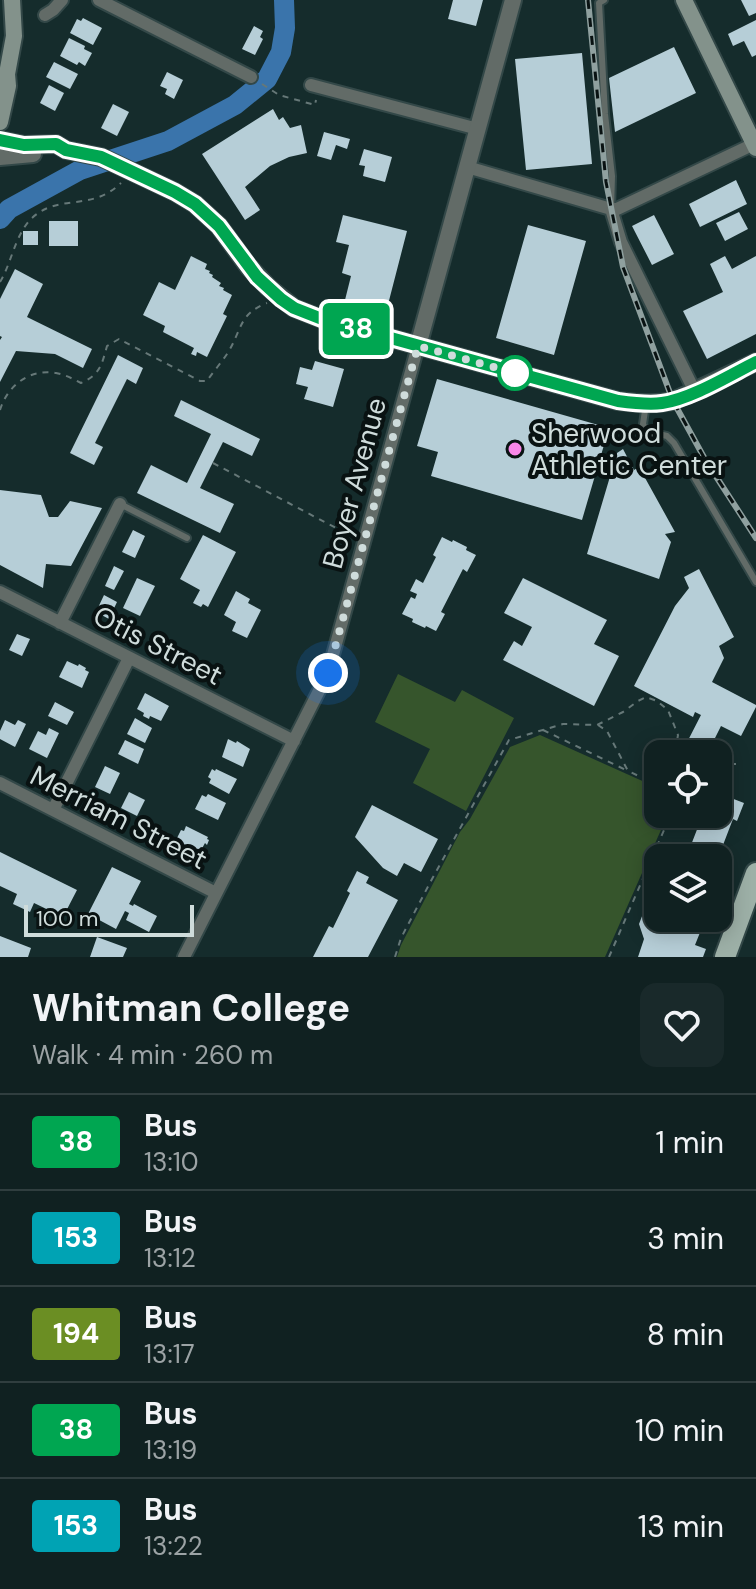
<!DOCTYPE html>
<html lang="en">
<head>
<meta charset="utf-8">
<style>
	:root { --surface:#102121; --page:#19292a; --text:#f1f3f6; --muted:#9ca3a5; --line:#303e3f }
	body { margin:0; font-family:"DM Sans",sans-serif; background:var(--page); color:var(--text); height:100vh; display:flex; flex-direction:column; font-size:30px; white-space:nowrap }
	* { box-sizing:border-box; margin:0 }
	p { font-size:26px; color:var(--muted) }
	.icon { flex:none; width:44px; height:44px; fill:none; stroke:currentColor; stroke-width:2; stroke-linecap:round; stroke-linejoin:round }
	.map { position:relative; height:957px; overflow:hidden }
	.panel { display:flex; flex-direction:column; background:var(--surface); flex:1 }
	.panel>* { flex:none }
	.badge { padding:0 16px; border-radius:6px; font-size:28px; line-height:52px }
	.buttons { position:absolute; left:644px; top:740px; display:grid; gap:16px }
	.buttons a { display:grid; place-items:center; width:88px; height:88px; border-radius:16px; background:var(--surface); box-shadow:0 4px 20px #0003,0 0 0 2px var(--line); font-size:40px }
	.scale { position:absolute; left:24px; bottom:20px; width:170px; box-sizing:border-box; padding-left:8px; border:4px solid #cfdcdb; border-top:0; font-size:22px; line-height:28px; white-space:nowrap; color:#cfdcdb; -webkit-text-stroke:6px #091212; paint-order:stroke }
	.you { position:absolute; width:40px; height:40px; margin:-20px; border:6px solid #fff; border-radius:50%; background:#1a73e8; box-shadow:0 0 0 12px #1a73e833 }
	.map>.badge { position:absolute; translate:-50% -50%; box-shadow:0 0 0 4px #fff }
	.round { display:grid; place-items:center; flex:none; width:84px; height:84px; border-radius:16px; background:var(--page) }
	.headline { display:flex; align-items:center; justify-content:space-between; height:136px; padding:0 32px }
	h1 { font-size:38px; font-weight:700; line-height:60px }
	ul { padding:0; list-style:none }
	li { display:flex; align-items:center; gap:24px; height:96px; padding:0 32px; border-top:2px solid var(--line) }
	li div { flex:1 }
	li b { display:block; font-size:30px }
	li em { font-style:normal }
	li .badge { min-width:88px; font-weight:700; text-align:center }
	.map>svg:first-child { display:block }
</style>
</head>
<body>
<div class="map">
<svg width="756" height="957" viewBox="0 0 756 957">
	<rect width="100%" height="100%" fill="#152c2c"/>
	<path fill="#36552c" d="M398 674 455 702 462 690 514 718 466 811 413 783 430 749 375 722Z
		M540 735 658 788V814H668L605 957H397L401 945 460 832 470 819 510 747Z"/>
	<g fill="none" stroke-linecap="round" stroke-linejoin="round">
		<path stroke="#3a74ab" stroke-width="20" d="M0 219 9 209 80 170 168 141 235 105 267 79 281 52 285 28 284 0"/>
	</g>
	<path fill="#b6ced7" d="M453 0H483L476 26 448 19Z
		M741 0H756V13L749 16Z
		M83 18 102 28 93 45 70 33 77 19 81 21Z
		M756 20V55L752 57 744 41 733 46 728 34Z
		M254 26 263 31 260 37 263 39 255 55 242 49Z
		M69 38 85 46 84 49 92 53 85 66 79 62 77 65 60 56Z
		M674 47 696 93 615 132 609 78Z
		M582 53 592 164 526 170 515 59Z
		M54 62 78 74 70 89 46 77Z
		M167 72 183 80 174 99 165 94 167 89 160 86Z
		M49 85 64 93 55 111 40 103Z
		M113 104 129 112 117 136 101 128Z
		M273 109 279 120 283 117 290 128 301 125 307 153 289 157 270 166 245 187 260 210 245 220 202 154Z
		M324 132 350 139 347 149 336 145 331 160 317 156Z
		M364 149 392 157 385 182 363 176 365 166 359 165Z
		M736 180 747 204 700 227 689 204Z
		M739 212 748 229 725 241 716 223Z
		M343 215 407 231 384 320 359 313 361 304 345 300 351 276 342 273 349 245 336 242Z
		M654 215 674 254 652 265 632 226Z
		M49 221H78V246H49Z
		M528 225 586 241 554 355 496 338Z
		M23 231H38V245H23Z
		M191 256 207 264 205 269 210 271 209 273 213 275 212 277 221 283 219 286 224 288 223 290 232 295 223 314 227 316 207 357 197 352 196 356 191 354 194 348 163 332 165 326 143 315 159 282 175 290Z
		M725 256 732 269 756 256V334L707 359 683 311 723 292 710 264Z
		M15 269 43 284 27 317 92 349 83 368 55 354 16 351 0 382V340L2 337 0 336V299Z
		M118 355 143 368 136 384 127 379 95 443 103 447 94 465 70 453Z
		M315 361 344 369 333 407 304 399 308 387 296 384 300 367 312 370Z
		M437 379 609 428 582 520 431 476 438 452 417 446Z
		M181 400 260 439 252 456 223 442 200 488 234 504 220 533 137 493 151 465 187 483 211 434 174 416Z
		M623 449 634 470 639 467 675 532 665 534 671 542 659 579 587 554 617 453Z
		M0 490 41 495 49 517H58L70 501 102 508 71 566 46 564 43 588 0 565Z
		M133 530 145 536 135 558 122 552Z
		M203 535 236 552 208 607 203 604 201 607 193 603 200 590 180 579Z
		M442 537 452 542 453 540 467 547 466 550 476 555 467 572 463 569 441 612 445 614 436 631 426 626 425 628 412 622 413 619 402 614 411 597 415 599 417 594 410 591 416 579 423 583 436 557 433 555Z
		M114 566 124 571 114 590 105 586Z
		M699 569 734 637 719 646 724 658 712 682 756 705V707L741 736 721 726 715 738 719 741 712 754H681L701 715 695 712 693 717 634 686 675 606 689 588 684 577Z
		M137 578 155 586 140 616 123 608Z
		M523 578 607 620 594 644 619 656 594 706 503 660 514 641 522 646 532 627 504 613Z
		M236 591 250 599 248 603 261 610 247 638 232 631 236 622 224 615Z
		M104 595 117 602 109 619 96 612Z
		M17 634 30 639 22 656 9 650Z
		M67 661 78 666 79 664 86 668 85 670 89 672 82 688 59 677Z
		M145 693 169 706 161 721 150 716 149 719 143 716 144 713 137 709Z
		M55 702 74 712 67 725 48 716Z
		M135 718 152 728 145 743 127 734Z
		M5 720 15 725 18 720 26 724 15 747 0 739V731Z
		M49 728 59 733 47 758 29 749 38 731 46 735Z
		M228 739 236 743 237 741 250 749 243 767 222 757Z
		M125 740 144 749 138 764 118 754Z
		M105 766 120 773 110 794 95 787Z
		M212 769 215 771 216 769 237 779 229 794 209 783 211 779 208 777Z
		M129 792 145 800 137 816 121 808Z
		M718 793 744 803 737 821 733 819 718 858H686L703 814H718Z
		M208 794 226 803 218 820 195 809 202 795 206 797Z
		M372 805 438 839 421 872 404 863 397 876 383 868 355 837Z
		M186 826 208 837 207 839 209 840 207 845 205 843 199 854 175 842 181 830 184 831Z
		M0 852 77 890 63 917 34 903 30 912 13 904 17 894 0 886Z
		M112 867 141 881 129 904 133 906 134 904 157 916 149 932 126 920 129 913 125 911 116 929 88 914Z
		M357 871 369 877 366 883 398 900 368 957H313L329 926 333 928 350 893 347 891Z
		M658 875V918H700L699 923 703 925 695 945 706 949 703 957H638L644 939 639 924Z
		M0 936 31 948 28 957H0Z
		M97 937 127 948 123 957H90Z"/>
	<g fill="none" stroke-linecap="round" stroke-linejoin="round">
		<defs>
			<path id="service" d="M604 0 599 3 605 114 612 176 611 209
				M646 404 643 424 646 431 667 436 674 443 756 582
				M120 504 187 538"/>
			<path id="minor" d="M99 0 251 77
				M45 15 53 10 62 0
				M311 85 478 129
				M467 167 611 209H617L756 143
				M611 209 621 242 695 392
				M0 592 294 741
				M60 623 120 504
				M0 783 216 893
				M53 810 129 658
				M184 957 328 673 418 346"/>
			<path id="tertiary" d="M0 140 24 145 56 144 66 150 101 157 175 192 195 204 219 226 248 266 268 287 294 308 322 319 618 401C637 403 654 405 673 401L756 362
				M0 157 33 154
				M418 346 513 0"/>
			<path id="secondary" d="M684 0 756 148
				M0 122 8 86 7 74 14 36 12 0"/>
			<path id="primary" d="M725 957 756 873"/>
		</defs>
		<use href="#service" stroke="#334848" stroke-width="10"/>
		<use href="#minor" stroke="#334848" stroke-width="16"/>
		<use href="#tertiary" stroke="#334848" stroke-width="20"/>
		<use href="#secondary" stroke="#334848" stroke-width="20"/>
		<use href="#primary" stroke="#334848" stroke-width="24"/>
		<path stroke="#667878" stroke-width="2" stroke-dasharray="6 6" stroke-linecap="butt" d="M262 84 279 95 315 105 316 100
			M0 282C12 262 14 238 30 220 57 192 90 213 121 183
			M0 410C7 386 30 368 56 373 66 375 73 379 81 383 100 375 102 364 107 346L119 339 200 381H207C213 372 221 363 227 354 242 331 238 314 267 303
			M213 463 353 537
			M598 725 607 731 628 771 658 785
			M543 730 628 771
			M718 764H736
			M395 957 401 938 432 879 509 740 563 724 597 725 623 712 638 701 646 697 657 701 668 710 678 735 675 754
			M609 957 671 814"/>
		<use href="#service" stroke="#626b67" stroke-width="6"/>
		<use href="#minor" stroke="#626b67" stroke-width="12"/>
		<use href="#tertiary" stroke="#626b67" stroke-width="16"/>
		<use href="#secondary" stroke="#83928b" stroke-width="16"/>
		<use href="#primary" stroke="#9db0a7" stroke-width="20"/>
		<defs>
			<path id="rail" d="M588 0 606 182 623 267 673 401 706 461 756 538"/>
		</defs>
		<use href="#rail" stroke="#8fa09f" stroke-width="6"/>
		<use href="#rail" stroke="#091212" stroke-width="3" stroke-dasharray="9" stroke-linecap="butt"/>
	</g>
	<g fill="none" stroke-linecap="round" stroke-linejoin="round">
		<defs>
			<path id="line" d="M0 140 24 145 56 144 66 150 101 157 175 192 195 204 219 226 257 277 281 299 294 308 322 319 618 401C633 403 648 405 662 403 691 399 730 375 756 362"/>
		</defs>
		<use href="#line" stroke="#fff" stroke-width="18"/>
		<use href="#line" stroke="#00a651" stroke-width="12"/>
		<path stroke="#cfdcdb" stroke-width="8" stroke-dasharray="0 14.4" d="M328 673 418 346 515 373"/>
	</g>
	<circle fill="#fff" stroke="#00a651" stroke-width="4" cx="515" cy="373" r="16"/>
	<circle fill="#f987e8" stroke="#091212" stroke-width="3" cx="515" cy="449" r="8"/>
	<g text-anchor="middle" stroke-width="8" stroke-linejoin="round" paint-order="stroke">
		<g font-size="28" fill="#cfdcdb" stroke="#091212" text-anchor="start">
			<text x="531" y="443">Sherwood<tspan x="531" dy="32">Athletic Center</tspan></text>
		</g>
		<g font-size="28" fill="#cfdcdb" stroke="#091212">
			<text transform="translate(354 483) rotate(-75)" y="10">Boyer Avenue</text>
			<text transform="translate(158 645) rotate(27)" y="10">Otis Street</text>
			<text transform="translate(119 817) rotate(27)" y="10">Merriam Street</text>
		</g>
	</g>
</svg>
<div class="buttons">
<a><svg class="icon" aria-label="locate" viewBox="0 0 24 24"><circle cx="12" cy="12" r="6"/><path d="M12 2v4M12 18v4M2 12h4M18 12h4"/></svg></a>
<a><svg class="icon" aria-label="layers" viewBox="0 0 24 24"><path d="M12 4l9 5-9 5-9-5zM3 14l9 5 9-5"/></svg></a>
</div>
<div class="scale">100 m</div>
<div class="you" style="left:328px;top:673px"></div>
<b class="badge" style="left:356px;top:329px;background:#00a651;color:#fff">38</b>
</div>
<section class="panel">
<div class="headline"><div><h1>Whitman College</h1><p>Walk · 4 min · 260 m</p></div><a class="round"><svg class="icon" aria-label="heart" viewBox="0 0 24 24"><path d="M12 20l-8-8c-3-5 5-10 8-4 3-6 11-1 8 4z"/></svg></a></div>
<ul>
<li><span class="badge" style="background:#00a651;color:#fff">38</span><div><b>Bus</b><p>13:10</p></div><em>1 min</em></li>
<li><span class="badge" style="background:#00a3b4;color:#fff">153</span><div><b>Bus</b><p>13:12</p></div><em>3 min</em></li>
<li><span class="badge" style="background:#6b8e23;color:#fff">194</span><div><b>Bus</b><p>13:17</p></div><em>8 min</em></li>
<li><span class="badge" style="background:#00a651;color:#fff">38</span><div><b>Bus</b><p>13:19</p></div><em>10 min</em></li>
<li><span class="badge" style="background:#00a3b4;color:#fff">153</span><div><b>Bus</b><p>13:22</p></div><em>13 min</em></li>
</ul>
</section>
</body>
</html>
